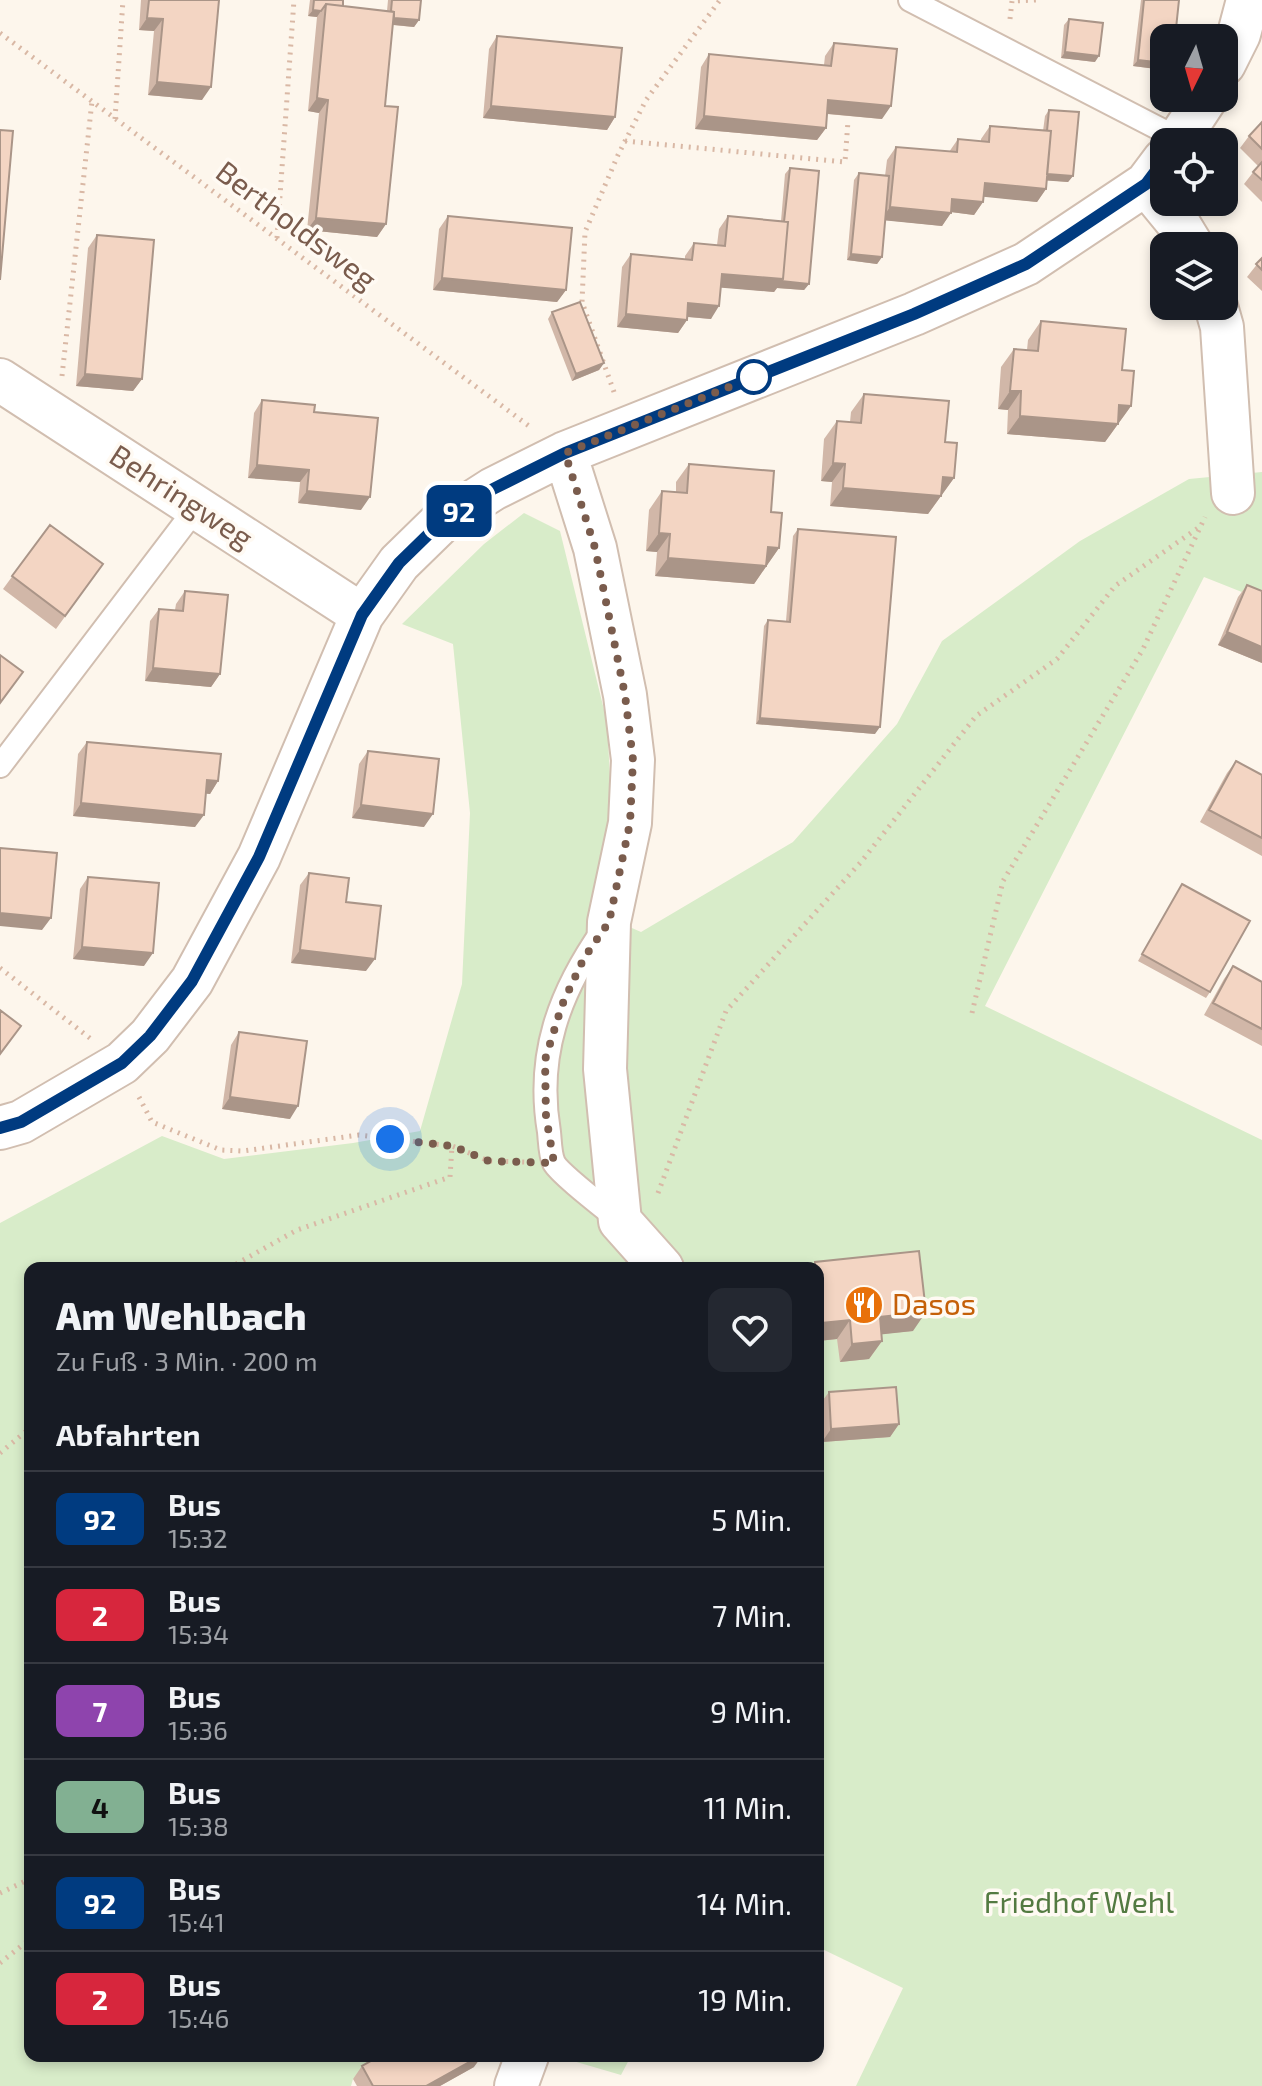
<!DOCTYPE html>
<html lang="de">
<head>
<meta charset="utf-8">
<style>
	:root { --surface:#171b24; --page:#242831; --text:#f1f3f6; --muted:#9ea1a6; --line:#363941 }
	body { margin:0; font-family:"Exo 2",sans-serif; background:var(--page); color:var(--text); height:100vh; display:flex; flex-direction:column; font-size:30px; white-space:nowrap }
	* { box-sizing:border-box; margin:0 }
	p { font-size:26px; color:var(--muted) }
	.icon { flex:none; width:44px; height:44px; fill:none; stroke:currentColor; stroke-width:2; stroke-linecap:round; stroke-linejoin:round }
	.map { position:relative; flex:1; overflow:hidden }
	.panel { position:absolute; left:24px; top:1262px; width:800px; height:800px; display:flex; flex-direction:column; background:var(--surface); border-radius:16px; box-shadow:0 4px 12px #0003 }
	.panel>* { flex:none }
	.badge { padding:0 16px; border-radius:12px; font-size:28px; line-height:52px }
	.needle { width:52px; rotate:185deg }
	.buttons { position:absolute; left:1150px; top:24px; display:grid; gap:16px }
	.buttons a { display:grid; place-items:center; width:88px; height:88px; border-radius:16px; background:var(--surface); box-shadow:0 4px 12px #0003; font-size:40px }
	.you { position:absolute; width:40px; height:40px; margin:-20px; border:6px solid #fff; border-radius:50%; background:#1a73e8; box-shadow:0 0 0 12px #1a73e833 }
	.map>.badge { position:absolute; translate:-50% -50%; box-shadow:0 0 0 4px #fff }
	h2 { padding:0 32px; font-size:30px; line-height:72px }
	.round { display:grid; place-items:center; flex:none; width:84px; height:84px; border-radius:16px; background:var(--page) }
	.overview { display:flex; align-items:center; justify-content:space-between; height:136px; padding:0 32px }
	h1 { font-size:38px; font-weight:800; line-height:60px }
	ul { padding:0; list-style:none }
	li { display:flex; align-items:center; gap:24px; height:96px; padding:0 32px; border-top:2px solid var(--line) }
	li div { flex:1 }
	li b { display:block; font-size:30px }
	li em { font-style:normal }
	li .badge { min-width:88px; font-weight:700; text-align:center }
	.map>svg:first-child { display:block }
</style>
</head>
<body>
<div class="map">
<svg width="1262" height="2086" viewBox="0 0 1262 2086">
	<rect width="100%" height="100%" fill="#fdf6ec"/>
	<path fill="#d8ecc9" d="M1262 472V600L1204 577 985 1006 1262 1140V2086H856L903 1988 818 1947V1268H30V2056H393L353 2079 351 2086H0V1223L162 1136 224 1159 353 1143 420 1131 462 984 470 813 453 644 402 624 484 544 524 513 560 531 607 722 612 814 593 911 641 932 793 842 897 724 942 641 1080 541 1189 479Z
		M556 2056H631L621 2075Z"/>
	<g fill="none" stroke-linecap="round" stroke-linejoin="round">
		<defs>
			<path id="lane" d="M910 0 1179 139
				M0 766 197 507
				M603 930C559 993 536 1055 549 1132 550 1141 550 1155 554 1163 560 1174 607 1210 619 1220"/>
			<path id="street" d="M1224 64 1239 34 1248 0
				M1177 142 1206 98
				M1146 184 1178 223 1192 246
				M1216 306 1222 327 1233 493
				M0 380 362 615
				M565 453 595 548 625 695 633 760 630 823 609 922 605 1069 620 1221 662 1268
				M0 1128 21 1122 122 1063 150 1036 192 981 259 857 362 615 399 563 440 523 493 489 565 453 914 314 1026 264 1146 184 1164 160
				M516 2086 527 2056"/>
		</defs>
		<use href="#lane" stroke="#d1beb0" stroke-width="26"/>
		<use href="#street" stroke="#d1beb0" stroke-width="46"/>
		<path stroke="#d9b8a5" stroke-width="5" stroke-dasharray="2 6" stroke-linecap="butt" d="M1010 19 1012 1 1036 0
			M0 33 529 426
			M115 119 123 0
			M625 141 845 162 848 121
			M277 238 294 0
			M62 376 92 101
			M614 392 582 302 585 232 618 155 646 100 720 0
			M0 968 91 1039
			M972 1013 1003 881 1143 649 1205 517
			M139 1097 152 1122 221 1150 243 1151 359 1135 452 1146
			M658 1193 726 1011 861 862 976 716 1057 659 1115 586 1198 528
			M229 1268 297 1230 450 1177 452 1146 489 1161 525 1162
			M0 1453 30 1428
			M0 1893 30 1879
			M0 1963 30 1939"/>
		<use href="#lane" stroke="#fff" stroke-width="22"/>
		<use href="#street" stroke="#fff" stroke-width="42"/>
	</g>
	<path fill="#d1b7a8" d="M141 0H219L202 100 148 95 154 31 139 30Z
		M310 0H343V6L387 11 388 0H421L419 20 414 27 393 25 385 106 386 224 377 237 307 230 319 113 308 111 317 17 308 16Z
		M1141 0H1179L1164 38V70L1133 66Z
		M1069 19 1095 62 1061 58 1064 25Z
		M497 36 615 117 607 130 483 118 489 49Z
		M834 43 882 119 827 114 826 128 817 140 695 129 701 67 709 54 824 65 825 56Z
		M1049 110 1073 176 1068 182 1046 180V189L1037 202 984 196 983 202 974 215 951 212 942 226 885 220 882 257 877 264 847 260 854 180 859 173 885 176 887 160 896 147 949 152 958 139 981 141V139L990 126 1043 131 1045 116Z
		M1262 122V202L1244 184 1258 166 1240 148 1249 136Z
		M790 168 809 284 804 290 777 288 774 292 721 287 711 319 687 317V320L678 333 617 327 622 267 631 254 685 259V256L694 243 717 245 719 229 728 216 781 221 785 174Z
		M448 216 566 290 557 302 433 290 439 229Z
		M97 235 142 379 133 391 76 386 88 248Z
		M1262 258V291L1247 277Z
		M552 312 604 363 599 370 572 381 548 319Z
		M1041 321 1122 370 1131 406 1105 442 1007 434 1008 410 998 409 1001 367 1014 349 1027 350 1028 340Z
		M864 394 945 442 954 478 928 514 830 506 832 482 821 481 824 439 837 421 850 422 851 412Z
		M262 400 314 412 361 510 298 503 300 482 248 478 254 413Z
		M689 464 771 512 779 548 754 584 655 576 657 552 646 551 649 510 662 491 676 492V482Z
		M50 525 103 564 56 629 3 589Z
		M798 529 875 734 756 724 764 626 768 620 786 621 793 536Z
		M1247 585 1262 591V663L1218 645 1238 597Z
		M185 591 220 674 211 687 145 681 150 621 159 609 175 610 176 604Z
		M87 742 218 781 210 794 206 793 195 827 73 816 78 754Z
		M368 751 424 827 352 818 359 764Z
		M1236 761 1262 775V856L1200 822 1227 773Z
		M309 873 346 902 366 971 291 963 300 885Z
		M88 877 144 966 73 959 80 889Z
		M1182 884 1210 992 1206 998 1138 961Z
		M1233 966 1262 982V1046L1204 1015 1224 979Z
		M239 1032 290 1119 222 1109 231 1045Z
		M815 1262 913 1331 881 1334 882 1341 869 1359 840 1362 837 1339 818 1341V1268H811Z
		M829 1392 899 1424 890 1437 822 1442 820 1404Z
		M362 2066 474 2067 440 2086H357L353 2079Z"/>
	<path fill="#aa9588" d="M313 10 321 11 317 17 308 16Z
		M147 18 163 19 154 31 139 30Z
		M390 18 419 20 414 27 385 24Z
		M1065 52 1099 56 1095 62 1061 58Z
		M1138 60 1164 63V70L1133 66Z
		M157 82 211 87 202 100 148 95Z
		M317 98 328 100 319 113 308 111Z
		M828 100 891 106 882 119 819 113Z
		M491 106 615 117 607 130 483 118Z
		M704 116 826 128 817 140 695 129Z
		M1043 173 1073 176 1068 182 1039 180Z
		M985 183 1046 189 1037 202 976 196Z
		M952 199 983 202 974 215 943 211Z
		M890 207 951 213 942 226 881 220Z
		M316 218 386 224 377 237 307 230Z
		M851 254 882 257 877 264 847 260Z
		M722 274 783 279 809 284 804 290 777 288 774 292 713 287Z
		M442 278 566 290 557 302 433 290Z
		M688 303 719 306 711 319 679 316Z
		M626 314 687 320 678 333 617 327Z
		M604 363 599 370 572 381 576 374Z
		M85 374 142 379 133 391 76 386Z
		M1010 391H1021L1008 410 998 409Z
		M1119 405 1131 406 1105 442 1007 434 1020 416Z
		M833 463 845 464 832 482 821 481Z
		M257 465 309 470 300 482 248 478Z
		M943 477 954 478 928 514 830 506 843 488Z
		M307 491 370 497 361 510 298 503Z
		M659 533 670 534 657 552 646 551Z
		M768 547 779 548 754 584 655 576 668 558Z
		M1227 632 1262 647V663L1218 645Z
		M153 668 220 674 211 687 145 681Z
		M760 718 880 727 875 734 756 724Z
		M207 780 218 781 210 794 198 793Z
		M81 803 204 815 195 827 73 816Z
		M361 805 433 814 424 827 352 818Z
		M0 913 51 918 42 930 0 926Z
		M82 947 153 953 144 966 73 959Z
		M300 950 375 959 366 971 291 963Z
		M230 1097 298 1106 290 1119 222 1109Z
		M926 1312 913 1331 867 1336 880 1317Z
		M850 1320 837 1339 818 1341V1328L821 1323Z
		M882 1341 869 1359 840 1362 852 1344Z
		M899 1424 890 1437 822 1442 831 1429Z
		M480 2056H482L474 2067 440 2086H426Z"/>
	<path fill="#f3d5c3" stroke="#aa9588" stroke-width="2" d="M149 0H219L211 87 157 82 163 19 147 18Z
		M314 0H343V6L326 4 321 11 313 10Z
		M392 0H421L419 20 394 18V12L391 11Z
		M1144 0H1179L1175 38H1164V63L1138 60Z
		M326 4 394 12 385 106 398 107 386 224 316 218 328 100 317 98Z
		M1069 19 1103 23 1099 56 1065 52Z
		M497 36 622 48 615 117 491 106Z
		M834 43 897 49 891 106 828 100 826 128 704 116 709 54 831 66Z
		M1049 110 1079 112 1073 176 1047 174 1051 131H1047Z
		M1262 122V149L1249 136Z
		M990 126 1051 131 1046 189 985 183 983 202 952 199 951 213 890 207 896 147 957 152 958 139 989 142Z
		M0 130 13 131 0 280Z
		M1262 162V180L1253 172Z
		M790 168 819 171 809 284 781 281 783 279 788 222H784Z
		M859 173 889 176 882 257 851 254Z
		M448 216 572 228 566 290 442 278Z
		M728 216 788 222 783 279 722 274 719 306 688 303 687 320 626 314 631 254 692 260 694 243 725 246Z
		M97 235 154 240 142 379 85 374Z
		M1262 258V270L1256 264Z
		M580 302 604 363 576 374 552 312Z
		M1041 321 1126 329 1122 370 1134 371 1131 406 1119 405 1118 424 1020 416 1021 391H1010L1014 349 1038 351Z
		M864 394 949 401 945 442 957 443 954 478 943 477 941 496 843 488 845 464 833 463 837 421 861 423Z
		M262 400 315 405 314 412 378 418 370 497 307 491 309 470 257 465Z
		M689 464 774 471 771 512 782 513 779 548 768 547 766 566 668 558 670 534 659 533 662 491 687 493Z
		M50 525 103 564 65 616 12 576Z
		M798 529 896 537 880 727 760 718 768 620 790 622Z
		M1247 585 1262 591V647L1227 632Z
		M185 591 228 595 220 674 153 668 159 609 183 611Z
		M0 655 23 672 0 703Z
		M87 742 221 754 218 781 207 780 204 815 81 803Z
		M368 751 439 759 433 814 361 805Z
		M1236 761 1262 775V838L1209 810Z
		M0 848 57 853 51 918 0 913Z
		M309 873 349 878 346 902 381 906 375 959 300 950Z
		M88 877 159 883 153 953 82 947Z
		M1182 884 1250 921 1210 992 1142 954Z
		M1233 966 1262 982V1029L1213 1003Z
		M0 1010 21 1026 0 1054Z
		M239 1032 307 1041 298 1106 230 1097Z
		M919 1251 926 1312 880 1317 882 1341 852 1344 850 1320 821 1323 818 1293V1268H815V1262Z
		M896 1387 899 1424 831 1429 829 1392Z
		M380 2056H480L426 2086H373L362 2066Z"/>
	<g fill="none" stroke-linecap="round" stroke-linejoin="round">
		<defs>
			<path id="line" d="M0 1128 21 1122 122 1063 150 1036 192 981 259 857 362 615 399 563 440 523 493 489 565 453 914 314 1026 264 1146 184 1164 160"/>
		</defs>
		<use href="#line" stroke="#fff" stroke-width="18"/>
		<use href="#line" stroke="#003b80" stroke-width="12"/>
		<path stroke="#7a5c4d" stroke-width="8" stroke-dasharray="0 14.4" d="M390 1139 452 1146 489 1161 554 1163 546 1116 545 1060 562 1005 584 958 609 922 630 823 633 760 625 695 595 548 565 453 754 377"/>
	</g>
	<defs>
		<symbol id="restaurant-disc" viewBox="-11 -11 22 22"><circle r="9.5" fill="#e8710a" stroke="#fffaf3"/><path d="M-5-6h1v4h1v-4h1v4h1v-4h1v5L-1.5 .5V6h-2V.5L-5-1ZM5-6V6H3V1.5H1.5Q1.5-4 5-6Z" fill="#fff"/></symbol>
	</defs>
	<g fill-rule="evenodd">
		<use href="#restaurant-disc" x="842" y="1283" width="44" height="44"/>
	</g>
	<circle fill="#fff" stroke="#003b80" stroke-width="4" cx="754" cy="377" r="16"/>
	<g text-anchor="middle" stroke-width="7" stroke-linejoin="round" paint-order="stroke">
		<g font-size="30" fill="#7a5c4d" stroke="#fffaf3">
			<text transform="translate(296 226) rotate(37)" y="10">Bertholdsweg</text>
			<text transform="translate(181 497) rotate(33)" y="10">Behringweg</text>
		</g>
		<g font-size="30" fill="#c56008" stroke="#fffaf3" text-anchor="start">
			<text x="892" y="1315">Dasos</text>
		</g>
		<g font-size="30" fill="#537a41" stroke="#fffaf3">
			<text x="1079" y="1913">Friedhof Wehl</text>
		</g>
	</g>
</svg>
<div class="buttons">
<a><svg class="needle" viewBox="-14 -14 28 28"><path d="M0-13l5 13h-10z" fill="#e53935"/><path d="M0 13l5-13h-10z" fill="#9ea1a6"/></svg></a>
<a><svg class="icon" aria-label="locate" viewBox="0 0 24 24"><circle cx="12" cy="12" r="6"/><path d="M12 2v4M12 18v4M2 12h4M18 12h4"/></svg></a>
<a><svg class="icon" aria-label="layers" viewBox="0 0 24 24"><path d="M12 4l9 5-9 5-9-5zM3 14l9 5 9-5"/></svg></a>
</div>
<div class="you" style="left:390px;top:1139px"></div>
<b class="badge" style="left:459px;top:511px;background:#003b80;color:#fff">92</b>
<section class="panel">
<div class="overview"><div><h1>Am Wehlbach</h1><p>Zu Fuß · 3 Min. · 200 m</p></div><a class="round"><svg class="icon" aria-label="heart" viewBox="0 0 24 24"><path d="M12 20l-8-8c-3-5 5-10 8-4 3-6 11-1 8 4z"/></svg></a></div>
<h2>Abfahrten</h2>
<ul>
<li><span class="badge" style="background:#003b80;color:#fff">92</span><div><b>Bus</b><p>15:32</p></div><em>5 Min.</em></li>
<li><span class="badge" style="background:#d7263d;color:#fff">2</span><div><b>Bus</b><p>15:34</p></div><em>7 Min.</em></li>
<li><span class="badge" style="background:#8e44ad;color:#fff">7</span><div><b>Bus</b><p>15:36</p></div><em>9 Min.</em></li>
<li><span class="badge" style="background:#82b092;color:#111">4</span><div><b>Bus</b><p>15:38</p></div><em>11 Min.</em></li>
<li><span class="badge" style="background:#003b80;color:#fff">92</span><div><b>Bus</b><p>15:41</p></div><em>14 Min.</em></li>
<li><span class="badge" style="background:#d7263d;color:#fff">2</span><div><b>Bus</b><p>15:46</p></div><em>19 Min.</em></li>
</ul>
</section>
</div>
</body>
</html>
